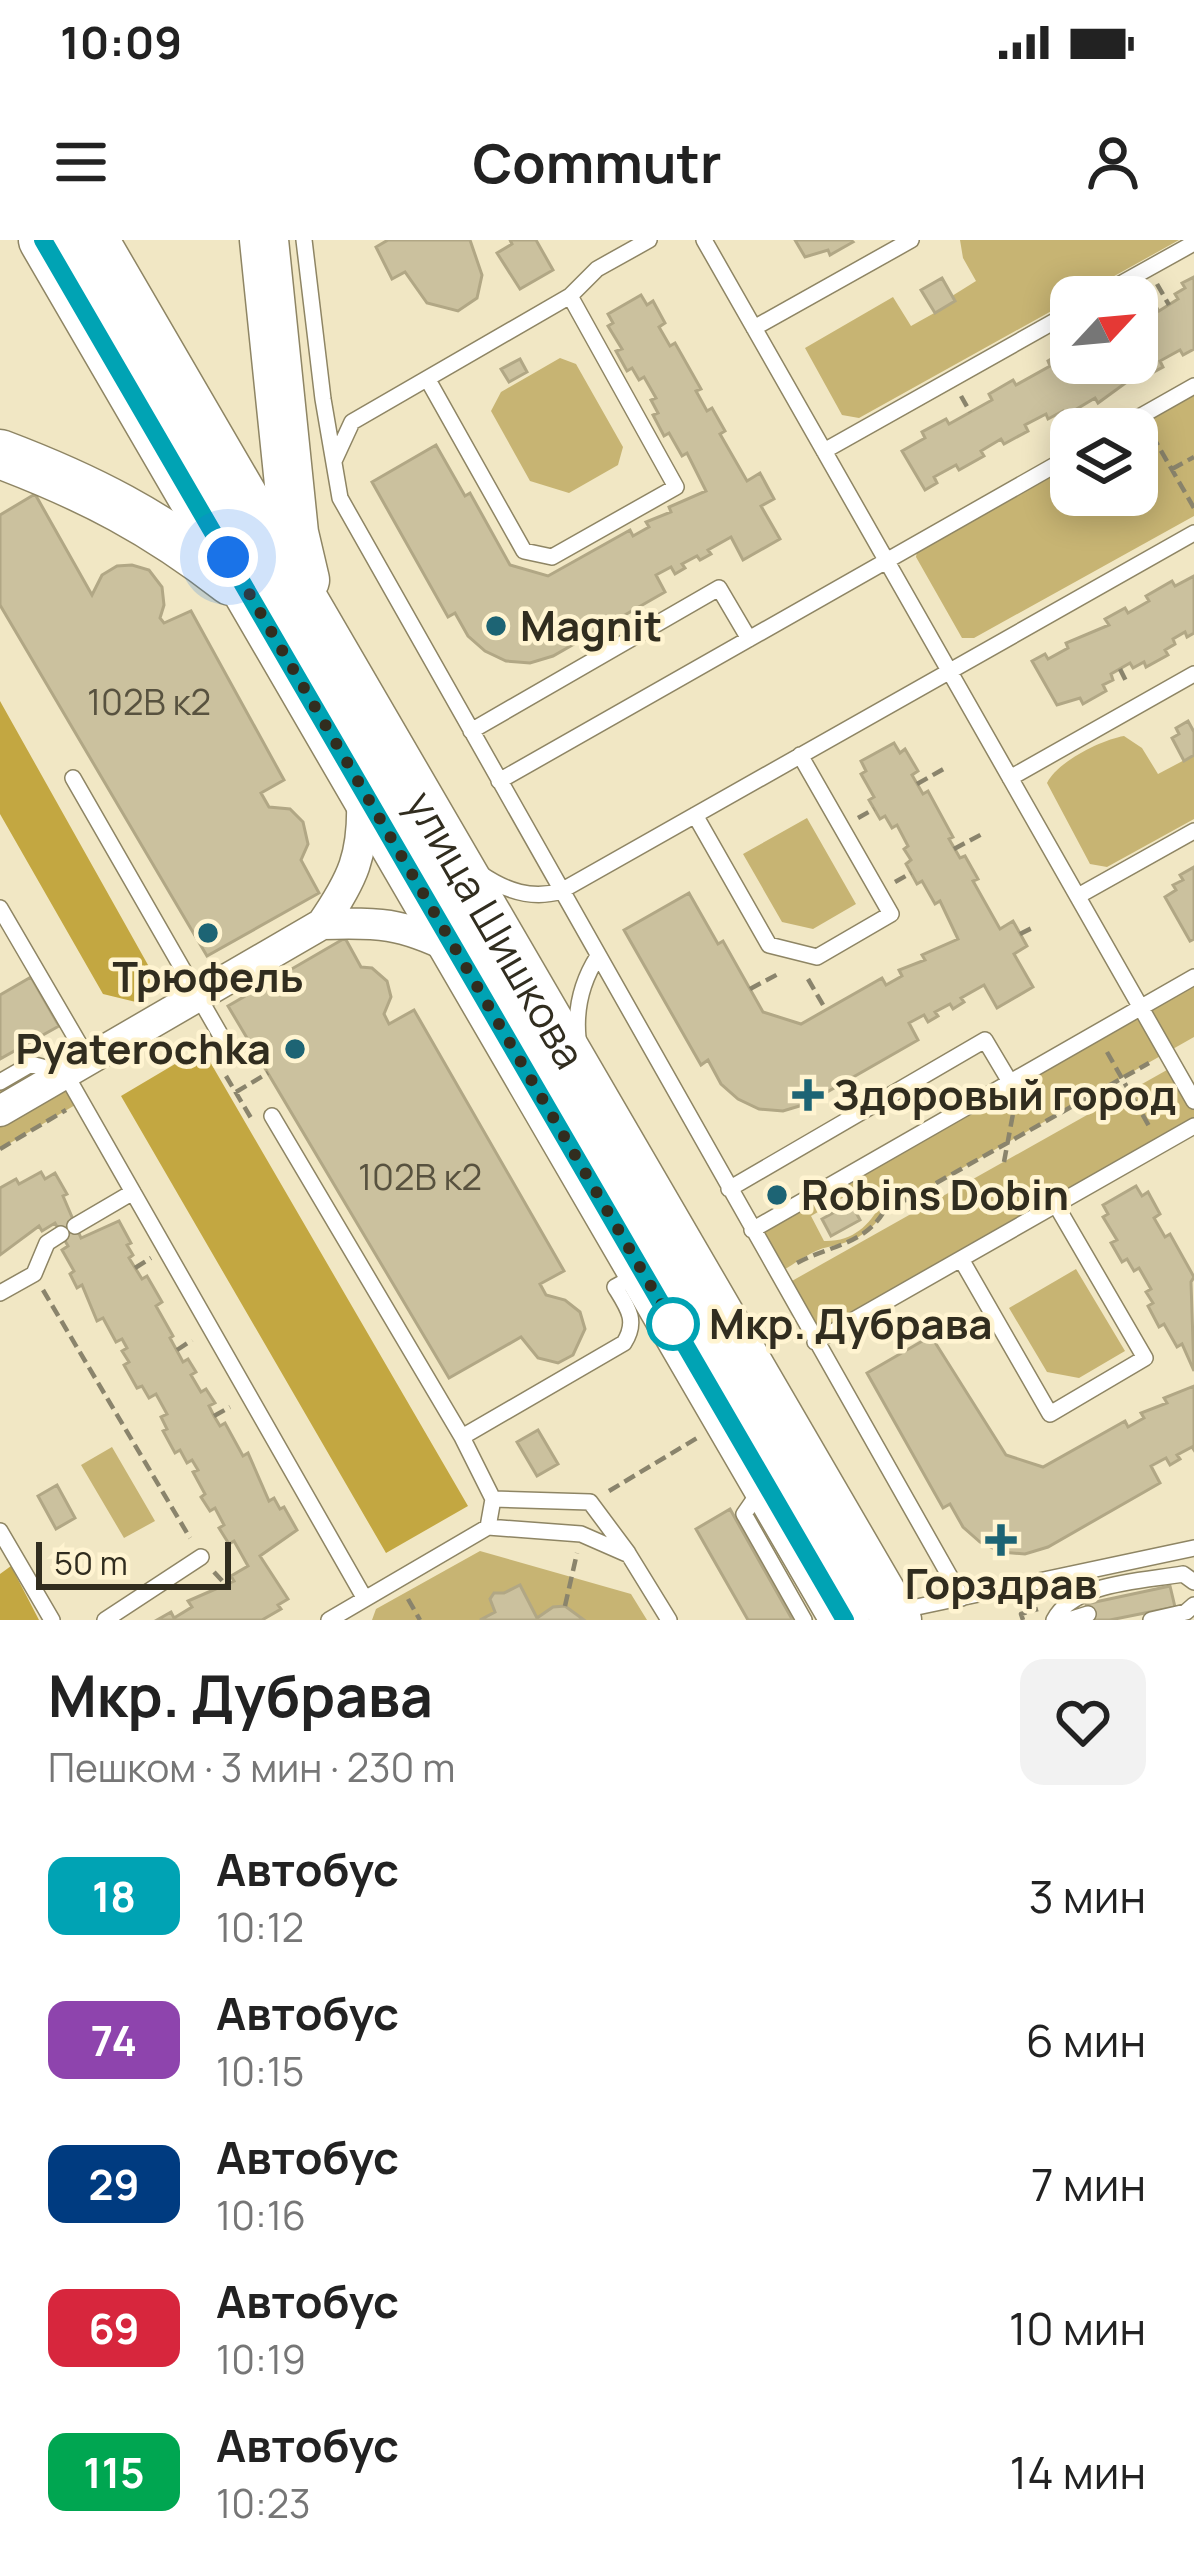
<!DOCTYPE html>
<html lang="ru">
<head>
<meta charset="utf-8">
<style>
	:root { --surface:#fff; --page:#f2f2f2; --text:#222; --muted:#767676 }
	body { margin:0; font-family:Manrope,sans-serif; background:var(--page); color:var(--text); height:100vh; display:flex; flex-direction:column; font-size:45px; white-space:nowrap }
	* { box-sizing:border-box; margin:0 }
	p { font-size:39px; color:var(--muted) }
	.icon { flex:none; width:66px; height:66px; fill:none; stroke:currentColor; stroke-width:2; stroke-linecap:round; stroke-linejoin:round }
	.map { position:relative; height:1380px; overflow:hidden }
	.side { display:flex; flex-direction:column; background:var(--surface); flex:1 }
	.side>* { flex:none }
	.badge { padding:0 24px; border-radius:18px; font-size:42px; line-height:78px }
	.needle { width:78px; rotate:64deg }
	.controls { position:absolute; left:1050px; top:36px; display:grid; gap:24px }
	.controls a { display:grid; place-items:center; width:108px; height:108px; border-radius:24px; background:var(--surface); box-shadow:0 6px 30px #0003; font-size:60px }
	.scale { position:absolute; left:36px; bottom:30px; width:195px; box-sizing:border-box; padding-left:12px; border:6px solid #312d1f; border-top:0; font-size:33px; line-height:42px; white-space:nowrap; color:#312d1f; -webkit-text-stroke:9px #fff4d1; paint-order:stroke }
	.you { position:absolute; width:60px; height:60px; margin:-30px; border:9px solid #fff; border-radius:50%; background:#1a73e8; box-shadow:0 0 0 18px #1a73e833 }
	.map>.badge { position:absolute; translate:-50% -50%; box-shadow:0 0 0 6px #fff }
	.round { display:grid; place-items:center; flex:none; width:126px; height:126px; border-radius:24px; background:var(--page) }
	.overview { display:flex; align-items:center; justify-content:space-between; height:204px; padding:0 48px }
	h1 { font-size:57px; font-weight:700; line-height:90px }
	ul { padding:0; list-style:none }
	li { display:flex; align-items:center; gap:36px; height:144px; padding:0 48px }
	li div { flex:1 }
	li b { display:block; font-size:45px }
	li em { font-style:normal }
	li .badge { min-width:132px; font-weight:700; text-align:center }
	.status { display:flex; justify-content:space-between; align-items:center; height:84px; padding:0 60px; background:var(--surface); direction:ltr }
	.status svg { height:33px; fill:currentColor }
	header { display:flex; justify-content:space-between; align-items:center; height:156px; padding:0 48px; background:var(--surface); font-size:54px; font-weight:700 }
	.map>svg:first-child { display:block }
</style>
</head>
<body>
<div class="status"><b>10:09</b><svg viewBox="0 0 49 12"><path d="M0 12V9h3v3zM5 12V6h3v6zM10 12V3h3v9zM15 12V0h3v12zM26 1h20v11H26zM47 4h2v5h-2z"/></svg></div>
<header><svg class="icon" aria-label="menu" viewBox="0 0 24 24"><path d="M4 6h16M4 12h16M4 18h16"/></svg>Commutr<svg class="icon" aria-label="person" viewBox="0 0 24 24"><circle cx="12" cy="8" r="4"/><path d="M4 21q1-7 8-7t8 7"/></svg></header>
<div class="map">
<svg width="1194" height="1380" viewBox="0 0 1194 1380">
	<rect width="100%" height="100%" fill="#f1e7c4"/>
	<path fill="#c7b473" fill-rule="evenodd" d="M960 0H1179L859 178 842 175 805 108 893 57 911 86 954 62 952 56 976 41 963 18Z
		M560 118 576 124 623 207 618 225 569 253 530 241 491 171 501 152Z
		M1194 155V276L974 398H962L916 317 917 311 1071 224V255H1137V189H1134Z
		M1124 496 1142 508 1158 534 1194 515V579L1107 627 1090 624 1047 543C1057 522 1101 500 1124 496Z
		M807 578 856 664 813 689 782 682 743 614Z
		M1194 737V797L883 973C869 995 852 1002 828 1007 811 1010 792 1026 777 1034L752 990ZM869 943 881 964C869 986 852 1002 824 1001L811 976Z
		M31 824 82 861 0 909V842Z
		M1174 826 1194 861V886L815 1102 783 1046Z
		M1076 1029 1125 1111 1079 1138 1047 1132 1009 1068Z
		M112 1207 155 1281 124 1298 81 1225Z
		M480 1311 631 1354 647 1380H372L376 1369Z"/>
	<path fill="#c3a741" d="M0 461 157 741 140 763 103 754 0 574Z
		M202 808 468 1266 386 1313 121 856Z
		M11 1326 39 1380H0V1334Z"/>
	<path fill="#cbc19e" stroke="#b1a785" stroke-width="3" d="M470 0 482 35 477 58 458 71 427 63 405 32 392 39 376 7 388 0Z
		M510 0H536L553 30 520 49 497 13 512 4Z
		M795 0H851L853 2 830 15 828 10 805 17Z
		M1194 37V109L1183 115 1180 110 1160 121 1163 127 1137 141 1135 136 1098 163 1095 158 1075 170 1077 176 1068 181 1063 171 1048 179 1046 174 1025 185 1028 191 1004 204 1001 199 981 211 984 216 959 230 956 225 934 237 937 243 925 250 902 211 925 198 922 192 946 179 949 184 992 160 989 154 1013 140 1016 145 1050 126 1048 121 1060 114 1062 119 1071 114V123H1137V70L1143 66 1146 70 1155 65 1159 71 1178 59 1175 54 1185 48 1182 43Z
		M942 38 955 61 935 73 921 50Z
		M641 55 647 65 653 61 665 83 659 87 670 106 675 103 701 149 696 151 707 171 712 168 725 191 720 194 747 241 760 233 774 259 761 266 780 299 743 320 731 297 708 310 711 314 700 320 697 316 682 324 685 328 675 334 671 327 656 335 665 352 553 416 530 423 506 421 485 411 468 396 455 373 448 377 372 242 436 205 465 256 470 253 510 325 548 336 630 290 633 296 649 287 646 282 671 272 669 267 706 251 687 213 682 216 669 193 664 196 653 175 658 173 651 160 656 158 644 137 639 140 632 128 627 131 616 111 622 109 608 86 613 83 608 74Z
		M520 119 527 132 509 142 501 129Z
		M35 254 92 355 102 335 117 326 132 325 149 330 162 347 164 365 160 378 164 383 191 371 284 540 261 553 269 567 290 569 303 582 308 604 301 620 319 653 207 716 0 365V275Z
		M1194 336V393L1187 397 1185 392 1173 399 1175 404 1165 410 1168 415 1146 427 1144 422 1133 428 1130 423 1111 434 1113 440 1103 445 1106 451 1083 464 1080 458 1057 465 1032 421 1045 414 1048 419 1068 408 1066 403 1109 385 1105 379 1125 368 1128 373 1149 361 1146 356 1172 341 1175 346Z
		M1188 481 1194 492V515L1184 521 1172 498 1179 494 1176 488Z
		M894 503 900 513 905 509 918 531 912 535 923 554 928 551 953 597 949 599 960 618 965 616 978 639 973 641 1000 689 1013 681 1027 706 1014 714 1033 747 997 768 984 745 961 758 964 762 953 769 950 764 935 772 938 776 928 782 924 775 909 783 918 800 806 864 783 871 759 869 738 859 721 844 708 820 701 825 624 690 689 653 718 704 723 701 763 772 801 784 882 738 886 745 902 736 899 730 925 720 922 715 958 699 940 661 935 664 922 641 917 644 906 624 911 620 904 609 908 606 897 585 892 588 885 576 880 579 869 560 874 557 861 534 866 531 861 521Z
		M1194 627V699L1190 701 1165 657 1176 650 1173 645 1183 640 1180 635Z
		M345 698 361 727 372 728 387 741 391 757 384 774 389 784 414 770 564 1031 540 1044 546 1055 565 1060 580 1072 585 1089 573 1115 558 1123 538 1118 521 1097 449 1138 228 766Z
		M31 737 59 786 0 819V755Z
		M41 932 45 939 55 933 67 954 63 956 81 998 119 981 131 1003 127 1005 133 1015 129 1018 142 1039 147 1036 162 1062 156 1066 173 1096 170 1098 183 1122 188 1119 196 1132 191 1135 201 1152 206 1149 215 1163 209 1166 214 1176 220 1186 225 1183 243 1216 248 1213 269 1261 274 1258 280 1269 284 1267 297 1290 260 1316 288 1359 278 1365 281 1369 262 1380H157L171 1372 174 1378 192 1367 188 1361 234 1341 231 1336 248 1326 234 1301 229 1304 219 1288 224 1285 215 1268 210 1271 201 1257 205 1254 193 1232 198 1230 192 1220 187 1223 180 1210 175 1213 163 1191 167 1189 161 1177 167 1174 156 1154 149 1158 142 1146 137 1148 124 1125 129 1122 122 1111 127 1108 122 1099 116 1102 103 1078 97 1081 82 1045 77 1048 70 1034 74 1031 62 1010 68 1006 55 983 42 991 39 986 0 1015V948L16 939 19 944Z
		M1136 946 1142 956 1148 952 1160 974 1154 978 1165 997 1170 994 1194 1037 1191 1042 1194 1131 1182 1104 1177 1107 1164 1084 1159 1087 1148 1066 1153 1063 1146 1052 1151 1049 1139 1028 1134 1031 1127 1019 1122 1022 1111 1003 1117 1000 1103 977 1108 974 1103 965Z
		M851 963 860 980 831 996 822 979Z
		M931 1096 1006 1215 1043 1227 1125 1181 1128 1187 1144 1178 1141 1173 1167 1163 1164 1158 1194 1146V1210L1192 1207 1177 1215 1180 1219 1170 1225 1166 1218 1151 1226 1160 1243 1048 1307 1025 1314 1001 1312 980 1302 963 1287 950 1264 943 1268 867 1133Z
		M538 1190 558 1224 537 1236 517 1202Z
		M57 1245 75 1278 56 1289 38 1256Z
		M730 1269 792 1379 789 1380H748L696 1289Z
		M520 1345 537 1378 553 1367 565 1366 584 1380H480L495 1372 490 1359 494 1353H504Z
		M1170 1346 1175 1367 1110 1380H1089L1086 1364Z"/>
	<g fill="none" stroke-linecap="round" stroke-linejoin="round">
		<defs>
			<path id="lane" d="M304 0 323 159 340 258 962 1358
				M704 0 1194 861
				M1097 57 1194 3
				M754 88 911 0
				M428 140 524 311 552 317 676 247 570 56
				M1118 189 1194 146
				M824 211 1071 72
				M334 221 352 182 570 56 597 29 649 0
				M471 491 719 348 749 399
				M73 538 232 815
				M1010 538 1194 434
				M499 541 1071 216
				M695 575 769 705 817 717 891 674 800 515
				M481 634C506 651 532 660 561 651L1194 293
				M1078 656 1194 591
				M0 668 88 819
				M578 798C575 768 582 741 598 716
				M0 842 31 824 65 833 365 1359
				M272 876 462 1197 493 1259
				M729 949 985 800 1010 842
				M75 986 133 952
				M752 990 1194 737
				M961 1019 1050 1174 1145 1118 1056 965
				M0 1053 34 1034 47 1003 61 994
				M815 1102 1194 886
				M462 1197 624 1103C638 1081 628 1068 615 1047L635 1036
				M762 1248 744 1274 804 1380
				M488 1287 493 1259 590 1262 628 1313
				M0 1291 52 1380
				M898 1371 1194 1308
				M105 1380 201 1317
				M329 1380 488 1287 581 1294 629 1315 669 1380
				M1054 1380C1074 1342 1144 1341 1183 1334L1194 1342
				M1069 1380 1088 1374
				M1151 1380 1186 1372 1194 1365"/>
			<path id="street" d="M362 559C364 615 353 639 322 684 378 682 401 683 452 708
				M0 871 322 684"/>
			<g id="primary">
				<path d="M43 0 845 1380"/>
				<path id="s1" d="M94 0 897 1380"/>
				<path d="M264 0 294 293 305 340"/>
				<path d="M0 214C90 248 155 282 231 341"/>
			</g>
		</defs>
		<use href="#lane" stroke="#8e8564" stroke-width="18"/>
		<use href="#street" stroke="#8e8564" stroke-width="33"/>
		<use href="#primary" stroke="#8e8564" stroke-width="51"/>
		<path stroke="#8a846c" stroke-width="4.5" stroke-dasharray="12 6" stroke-linecap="butt" d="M1157 44 1169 65
			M961 156 970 172
			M1152 195 1194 268
			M1172 229 1194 217
			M1120 429 1128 445
			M917 544 947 527
			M858 578 874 569
			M954 609 984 593
			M895 642 911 633
			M1020 694 1036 686
			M808 739 826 770
			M750 749 780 733
			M1107 812 1149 886
			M226 836 251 878
			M236 852 268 833
			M0 909 66 870
			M1004 922 1015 863
			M797 1023C828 1006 863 1005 883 973L1149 823
			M135 1028 151 1018
			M43 1050 190 1298
			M177 1110 192 1100
			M214 1176 230 1167
			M609 1251 697 1198
			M214 1332 226 1345
			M408 1359 420 1380
			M565 1366 577 1313
			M1023 1380 1021 1374 1038 1369"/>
		<use href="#lane" stroke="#fff" stroke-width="15"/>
		<use href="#street" stroke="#fff" stroke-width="30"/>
		<use href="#primary" stroke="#fff" stroke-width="48"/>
	</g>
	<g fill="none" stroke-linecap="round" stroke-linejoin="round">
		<defs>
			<path id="line" d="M43 0 845 1380"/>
		</defs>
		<use href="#line" stroke="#fff" stroke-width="27"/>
		<use href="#line" stroke="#00a3b4" stroke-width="18"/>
		<path stroke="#312d1f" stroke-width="12" stroke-dasharray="0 21.6" d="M228 317 673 1084"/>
	</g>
	<g fill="#1d6474" stroke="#fff4d1" stroke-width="4.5">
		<circle cx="496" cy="386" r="12"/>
		<circle cx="208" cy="693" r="12"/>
		<circle cx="295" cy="809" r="12"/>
		<path d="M802 837h12v12h12v12h-12v12h-12v-12h-12v-12h12z"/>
		<circle cx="777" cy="955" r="12"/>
		<path d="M995 1282h12v12h12v12h-12v12h-12v-12h-12v-12h12z"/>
	</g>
	<circle fill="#fff" stroke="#00a3b4" stroke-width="6" cx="673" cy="1084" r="24"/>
	<g text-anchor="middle" stroke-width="9" stroke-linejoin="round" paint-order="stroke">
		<g font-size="36" fill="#58523f">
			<text x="149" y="475">102В к2</text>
			<text x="420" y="950">102В к2</text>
		</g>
		<g font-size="42" font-weight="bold" fill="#312d1f" stroke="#fff4d1" text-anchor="start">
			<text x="520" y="401">Magnit</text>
			<text x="208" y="752" text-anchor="middle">Трюфель</text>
			<text x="271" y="824" text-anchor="end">Pyaterochka</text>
			<text x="832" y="870">Здоровый город</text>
			<text x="801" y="970">Robins Dobin</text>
			<text x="1001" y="1359" text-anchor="middle">Горздрав</text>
		</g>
		<g font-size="42" fill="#312d1f" stroke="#fff4d1">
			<text dy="15" stroke="none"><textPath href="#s1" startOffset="798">улица Шишкова</textPath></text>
		</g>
		<g font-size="42" font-weight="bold" fill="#312d1f" stroke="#fff4d1" text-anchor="start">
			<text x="709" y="1099">Мкр. Дубрава</text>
		</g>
	</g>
</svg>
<div class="controls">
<a><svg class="needle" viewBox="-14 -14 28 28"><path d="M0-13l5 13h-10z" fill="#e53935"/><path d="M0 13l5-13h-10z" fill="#767676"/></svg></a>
<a><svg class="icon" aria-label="layers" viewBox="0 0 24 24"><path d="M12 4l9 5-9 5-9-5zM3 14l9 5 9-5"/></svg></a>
</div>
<div class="scale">50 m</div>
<div class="you" style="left:228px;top:317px"></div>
</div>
<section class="side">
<div class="overview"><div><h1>Мкр. Дубрава</h1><p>Пешком · 3 мин · 230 m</p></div><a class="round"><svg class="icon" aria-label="heart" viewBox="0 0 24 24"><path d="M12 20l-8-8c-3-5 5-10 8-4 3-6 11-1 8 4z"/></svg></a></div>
<ul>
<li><span class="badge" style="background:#00a3b4;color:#fff">18</span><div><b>Автобус</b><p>10:12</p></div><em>3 мин</em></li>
<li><span class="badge" style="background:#8e44ad;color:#fff">74</span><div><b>Автобус</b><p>10:15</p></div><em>6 мин</em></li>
<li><span class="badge" style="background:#003b80;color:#fff">29</span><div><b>Автобус</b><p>10:16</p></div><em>7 мин</em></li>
<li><span class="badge" style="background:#d7263d;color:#fff">69</span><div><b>Автобус</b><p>10:19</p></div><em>10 мин</em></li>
<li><span class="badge" style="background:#00a651;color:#fff">115</span><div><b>Автобус</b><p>10:23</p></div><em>14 мин</em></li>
</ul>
</section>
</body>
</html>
